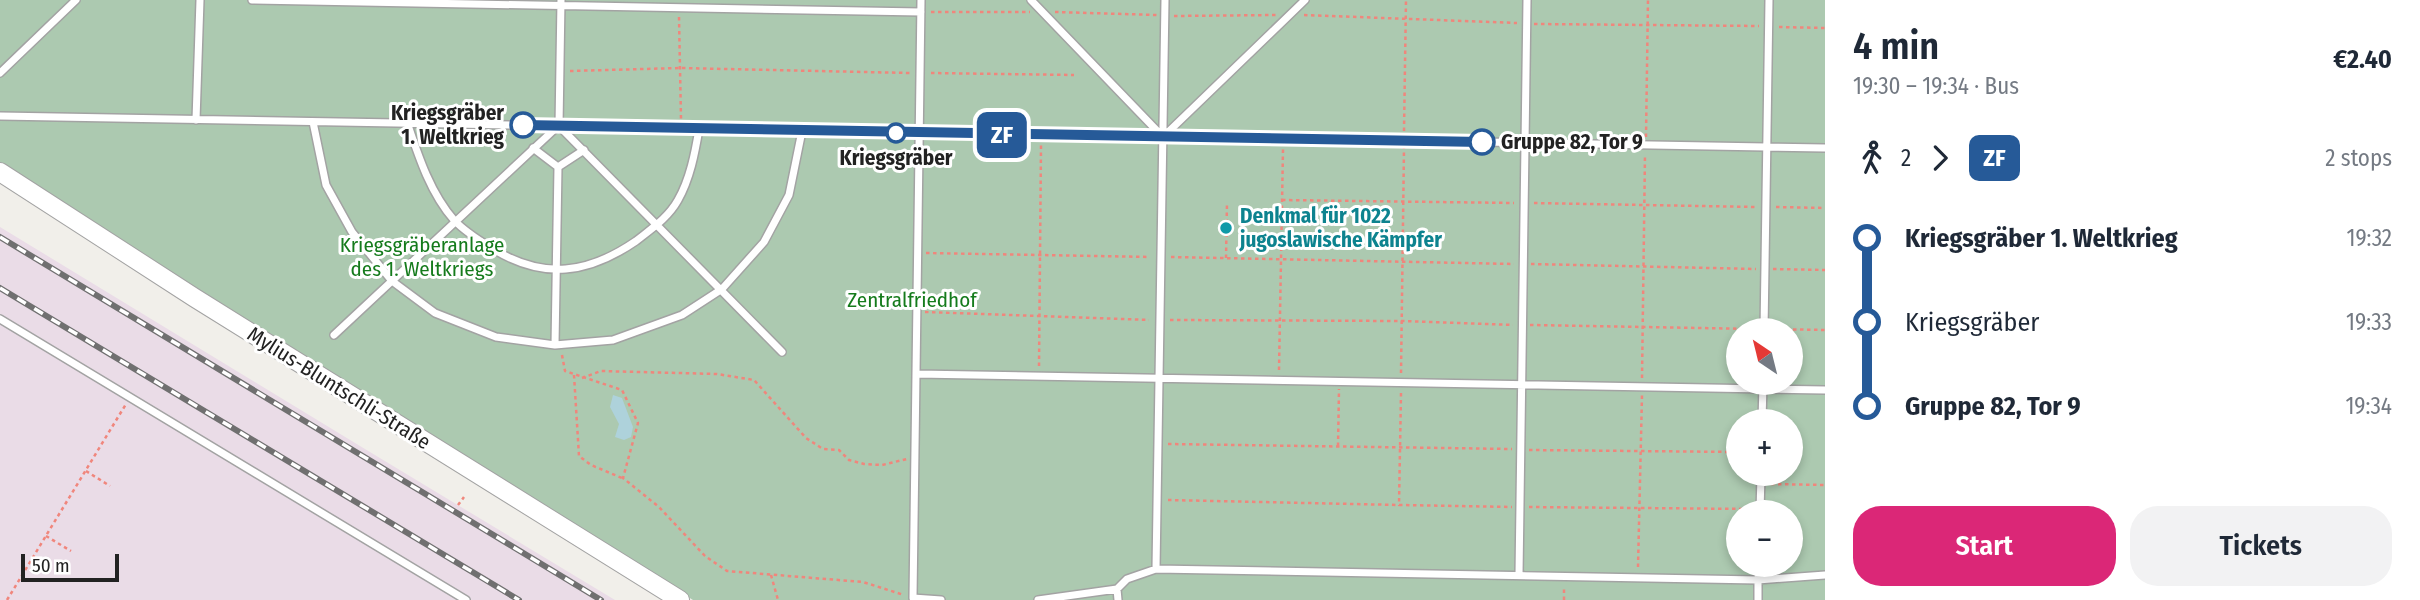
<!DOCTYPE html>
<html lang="en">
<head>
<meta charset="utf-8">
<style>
	:root { --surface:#fff; --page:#f2f2f3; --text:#1f2937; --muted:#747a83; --accent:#db2777 }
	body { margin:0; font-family:"Fira Sans Condensed",sans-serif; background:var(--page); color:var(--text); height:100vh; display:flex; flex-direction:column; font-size:26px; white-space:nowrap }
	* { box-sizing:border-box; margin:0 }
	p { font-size:23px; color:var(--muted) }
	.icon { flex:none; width:38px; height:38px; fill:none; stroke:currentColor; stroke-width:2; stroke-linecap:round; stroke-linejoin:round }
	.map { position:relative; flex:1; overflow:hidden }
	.side { display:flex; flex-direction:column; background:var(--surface); width:595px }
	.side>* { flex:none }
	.badge { padding:0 14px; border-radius:10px; font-size:24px; line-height:46px }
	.needle { width:46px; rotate:325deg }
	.tools { position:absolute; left:1726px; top:318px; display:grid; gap:14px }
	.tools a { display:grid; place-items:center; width:77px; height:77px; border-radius:50%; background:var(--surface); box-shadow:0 4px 10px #0003; font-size:35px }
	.scale { position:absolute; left:21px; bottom:18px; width:98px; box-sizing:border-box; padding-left:7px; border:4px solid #222; border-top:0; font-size:19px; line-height:24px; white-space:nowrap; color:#222; -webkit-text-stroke:5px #fff; paint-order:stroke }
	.map>.badge { position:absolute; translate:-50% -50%; box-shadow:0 0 0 4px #fff }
	.legs { display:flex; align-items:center; gap:10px; height:77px; padding:0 28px; font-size:23px }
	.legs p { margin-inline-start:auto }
	.head { display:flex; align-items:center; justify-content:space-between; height:119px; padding:0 28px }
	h1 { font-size:38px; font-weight:600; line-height:52px }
	.primary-button { display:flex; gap:14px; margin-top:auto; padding:14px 28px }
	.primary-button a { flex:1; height:80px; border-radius:28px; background:var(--accent); color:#fff; font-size:28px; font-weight:600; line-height:80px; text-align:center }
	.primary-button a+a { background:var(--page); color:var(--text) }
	ul { padding:0 28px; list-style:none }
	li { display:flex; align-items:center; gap:24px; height:84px; font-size:26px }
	li i { display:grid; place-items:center; width:10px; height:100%; margin:0 9px; background:currentColor }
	li i::after { content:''; width:18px; height:18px; margin:-9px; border:5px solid; border-radius:50%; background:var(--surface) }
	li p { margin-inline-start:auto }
	li:first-child i { background:linear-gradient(#0000 50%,currentColor 0) }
	li:last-child i { background:linear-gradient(currentColor 50%,#0000 0) }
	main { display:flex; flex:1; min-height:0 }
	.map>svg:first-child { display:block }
</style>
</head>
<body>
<main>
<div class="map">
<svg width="1825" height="600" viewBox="0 0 1825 600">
	<rect width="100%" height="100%" fill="#f1efea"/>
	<path fill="#eadce7" d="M0 227 360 446 615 600H0Z"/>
	<path fill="#acc9b0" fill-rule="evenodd" d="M0 0H1825V600H693L0 166ZM1738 331H1790V383H1738ZM1738 422H1790V474H1738ZM1738 513H1790V565H1738Z"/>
	<path fill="#aed2db" d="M613 395 622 398 633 427 631 437 624 440 615 437 619 424 610 407Z"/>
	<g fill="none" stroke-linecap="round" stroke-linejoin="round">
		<defs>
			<path id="service" d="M252 0 921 12
				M561 0 559 126 782 352
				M921 0 913 598 941 600
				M1031 0 1163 137 1305 0
				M0 73 76 0
				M0 116 1825 148
				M196 120 200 0
				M313 122 326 185 352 232 392 281 435 313 496 337 555 345 613 340 682 315 722 289 764 242 789 195 802 131
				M408 125C419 158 431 194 454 220 465 232 480 241 493 249 544 280 588 274 636 241 651 229 668 218 678 200 690 179 695 153 699 129
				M533 148 558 167 555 345
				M558 167 584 150
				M0 319 466 600
				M1764 331 1769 0
				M334 335 558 126
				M917 374 1825 390
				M1762 422 1763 383
				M1760 513 1761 474
				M1759 565 1758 580 1825 575
				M1156 569 1165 0
				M1519 575 1527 0
				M1117 589 1118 600
				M1038 600 1117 589 1127 579 1156 569 1758 580V600"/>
			<path id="tertiary" d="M0 172 195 298 680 600"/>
		</defs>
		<use href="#service" stroke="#a3a3a3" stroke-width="10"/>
		<use href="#tertiary" stroke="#a3a3a3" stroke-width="20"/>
		<path stroke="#f0867c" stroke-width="2.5" stroke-dasharray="3.5 3.5" stroke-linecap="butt" d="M931 12H1030
			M1055 12 1157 15
			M1304 15 1517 23
			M1174 16 1276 15
			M679 17 681 119
			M1534 24 1759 26
			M1779 27 1825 28
			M570 71 680 68 910 73
			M931 73 1074 75
			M1404 131 1406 0
			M1646 137 1648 0
			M1282 200 1514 203
			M1534 203 1755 207
			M1776 207 1825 208
			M926 253 1150 257
			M1171 257 1514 264
			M1226 258 1227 202
			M1531 264 1756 269
			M1773 269 1825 270
			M925 312 1149 320
			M1170 320 1402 321 1513 325
			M1530 325 1755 329
			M1772 329 1825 330
			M562 355 565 371 622 390 638 423 623 478 659 507 705 556 727 571 863 582 904 595
			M1039 366 1041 145
			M1279 370 1283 149
			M1401 373 1404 148
			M574 375 579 456 591 465 622 478
			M582 378 601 371 717 374 754 380 806 438 823 449 839 450 849 460 864 464 882 465 907 459
			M1642 378 1645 154
			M1401 393 1399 505 1512 507
			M1168 444 1512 449
			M1338 446 1339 389
			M1529 450 1738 452
			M86 471 110 486
			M1771 484 1825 485
			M1168 500 1399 505
			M458 505 464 497
			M1529 507 1750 509
			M46 536 71 551
			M1638 567 1642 395
			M771 575 778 600
			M7 600 126 404
			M1564 600V586"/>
		<use href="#service" stroke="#fff" stroke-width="7"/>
		<use href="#tertiary" stroke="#fff" stroke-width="18"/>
		<defs>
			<path id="rail" d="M0 237 601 600
				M0 288 519 600"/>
		</defs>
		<use href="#rail" stroke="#707070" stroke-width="6"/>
		<use href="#rail" stroke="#fff" stroke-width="3.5" stroke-dasharray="10" stroke-linecap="butt"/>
	</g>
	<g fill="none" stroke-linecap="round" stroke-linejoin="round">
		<defs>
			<path id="line-1" d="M523 125 1482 142"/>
		</defs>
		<use href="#line-1" stroke="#fff" stroke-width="16"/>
		<use href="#line-1" stroke="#265a98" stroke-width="10"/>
	</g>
	<g fill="#fff" stroke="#265a98" stroke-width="3.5">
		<circle cx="523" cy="125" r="12"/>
		<circle cx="896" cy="133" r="9"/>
		<circle cx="1482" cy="142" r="12"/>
	</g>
	<circle fill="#0f9aa8" stroke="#fff" stroke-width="2.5" cx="1226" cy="228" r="7"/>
	<g text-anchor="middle" stroke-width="6" stroke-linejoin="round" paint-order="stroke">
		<g font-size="21" font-weight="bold" fill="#222" stroke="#fff" text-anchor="end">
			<text x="504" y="120">Kriegsgräber<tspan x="504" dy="24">1. Weltkrieg</tspan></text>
			<text x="1501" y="149" text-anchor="start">Gruppe 82, Tor 9</text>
			<text x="896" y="165" text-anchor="middle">Kriegsgräber</text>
		</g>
		<g font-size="21" font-weight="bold" fill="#0d838f" stroke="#fff" text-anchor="start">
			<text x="1240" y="223">Denkmal für 1022<tspan x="1240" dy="24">jugoslawische Kämpfer</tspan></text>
		</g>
		<g font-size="21" fill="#157b1c" stroke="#fff">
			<text x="422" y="252">Kriegsgräberanlage<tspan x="422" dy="24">des 1. Weltkriegs</tspan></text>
			<text x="912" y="307">Zentralfriedhof</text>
		</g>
		<g font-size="21" fill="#222" stroke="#fff">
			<text transform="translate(339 388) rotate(32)" y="7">Mylius-Bluntschli-Straße</text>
		</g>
	</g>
</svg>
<div class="tools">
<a><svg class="needle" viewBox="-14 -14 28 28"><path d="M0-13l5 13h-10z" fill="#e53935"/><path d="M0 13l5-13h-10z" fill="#747a83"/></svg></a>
<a>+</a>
<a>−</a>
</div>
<div class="scale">50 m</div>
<b class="badge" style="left:1002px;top:135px;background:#265a98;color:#fff">ZF</b>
</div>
<section class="side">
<div class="head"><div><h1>4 min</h1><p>19:30 – 19:34 · Bus</p></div><b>€2.40</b></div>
<div class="legs"><svg class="icon" aria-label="walk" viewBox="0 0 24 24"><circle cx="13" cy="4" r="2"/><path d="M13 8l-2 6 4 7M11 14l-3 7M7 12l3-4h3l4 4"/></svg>2<svg class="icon" aria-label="forward" viewBox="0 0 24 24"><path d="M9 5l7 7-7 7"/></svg><b class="badge" style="background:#265a98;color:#fff">ZF</b><p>2 stops</p></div>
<ul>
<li><i style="color:#265a98"></i><b>Kriegsgräber 1. Weltkrieg</b><p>19:32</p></li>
<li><i style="color:#265a98"></i><span>Kriegsgräber</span><p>19:33</p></li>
<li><i style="color:#265a98"></i><b>Gruppe 82, Tor 9</b><p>19:34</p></li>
</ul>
<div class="primary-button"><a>Start</a><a>Tickets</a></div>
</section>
</main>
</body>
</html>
